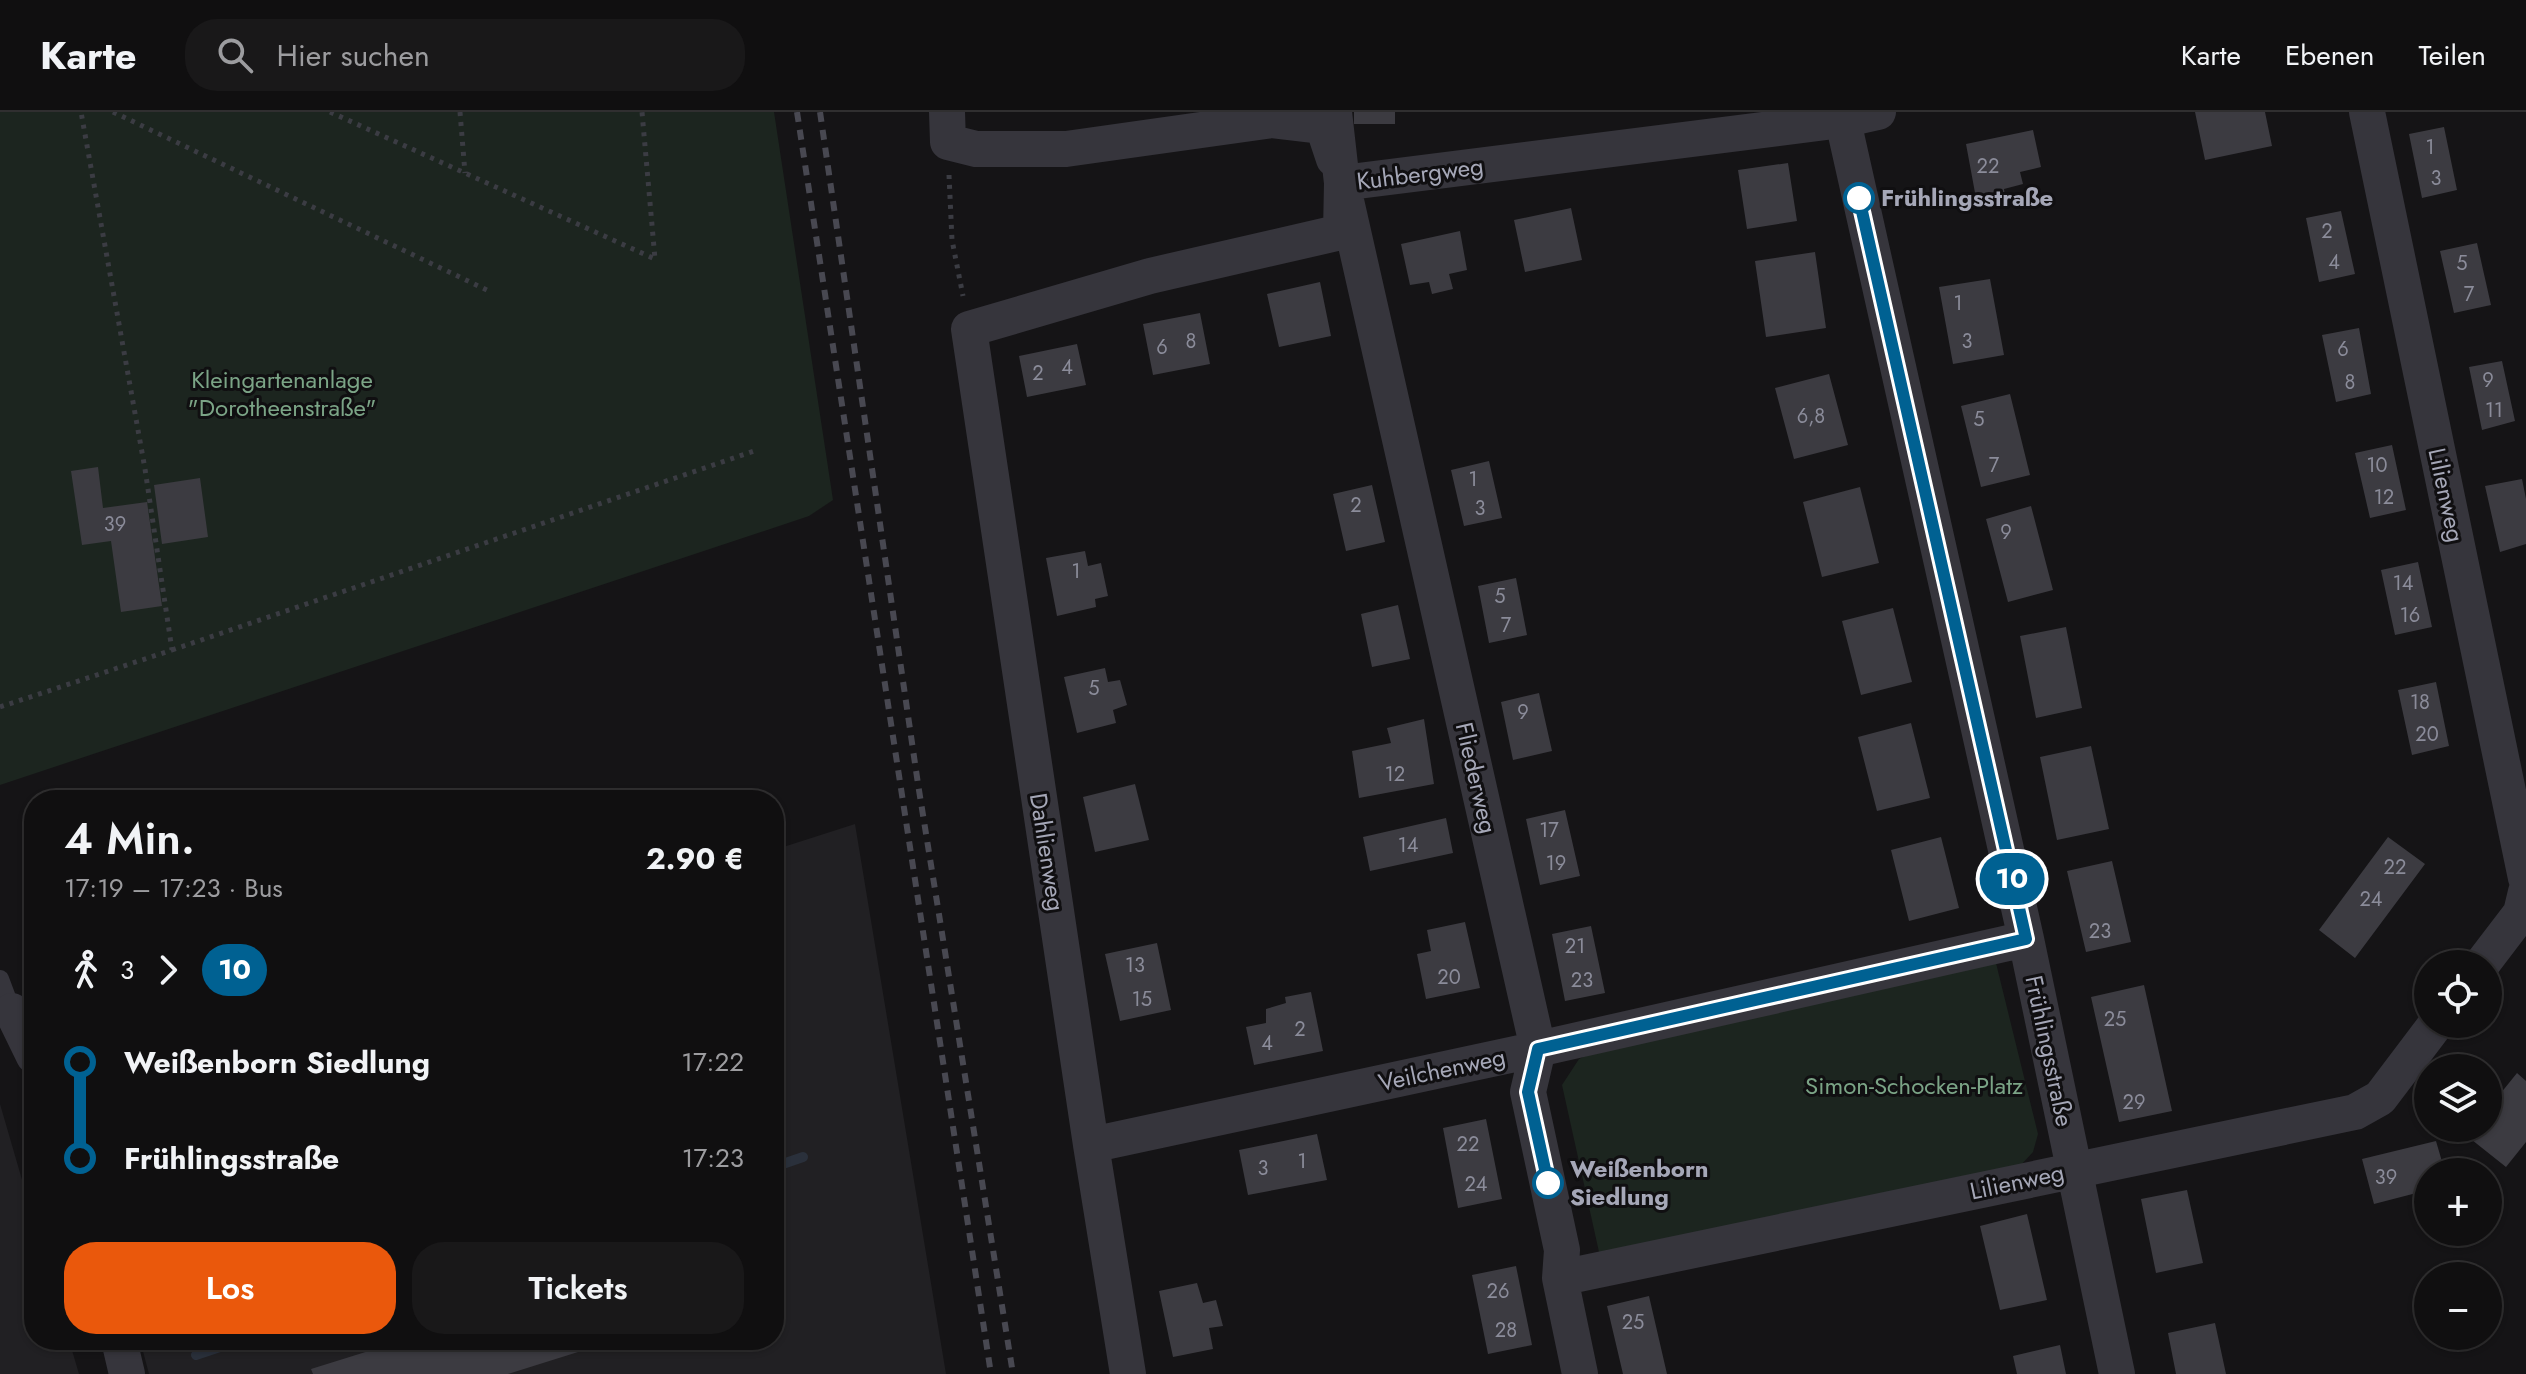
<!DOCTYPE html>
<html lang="de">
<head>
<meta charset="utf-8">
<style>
	:root { --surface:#100f10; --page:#191819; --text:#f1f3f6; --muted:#9c9c9f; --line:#302f30; --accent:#ea580c }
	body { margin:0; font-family:Jost,sans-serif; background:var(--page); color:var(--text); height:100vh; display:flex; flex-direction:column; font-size:30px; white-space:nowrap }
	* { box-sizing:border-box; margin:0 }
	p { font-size:26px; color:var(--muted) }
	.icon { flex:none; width:44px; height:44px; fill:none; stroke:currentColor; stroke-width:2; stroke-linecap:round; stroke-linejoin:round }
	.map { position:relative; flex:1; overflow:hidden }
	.side { position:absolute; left:24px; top:678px; width:760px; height:560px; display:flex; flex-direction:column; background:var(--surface); border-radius:32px; box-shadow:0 2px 6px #0004,0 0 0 2px var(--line) }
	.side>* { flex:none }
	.badge { padding:0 16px; border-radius:26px; font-size:28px; line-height:52px }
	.fabs { position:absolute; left:2414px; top:838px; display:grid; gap:16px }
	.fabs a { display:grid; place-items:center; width:88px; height:88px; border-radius:50%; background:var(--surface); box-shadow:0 2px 6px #0004,0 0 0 2px var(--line); font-size:40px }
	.map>.badge { position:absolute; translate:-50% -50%; box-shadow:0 0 0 4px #fff }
	.legs { display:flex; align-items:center; gap:12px; height:88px; padding:0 40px; font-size:26px }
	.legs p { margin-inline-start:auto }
	.summary { display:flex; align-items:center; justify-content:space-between; height:136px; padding:0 40px }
	h1 { font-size:44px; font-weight:600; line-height:60px }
	.button { display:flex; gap:16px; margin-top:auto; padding:16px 40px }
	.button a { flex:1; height:92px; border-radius:32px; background:var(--accent); color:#fff; font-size:32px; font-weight:600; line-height:92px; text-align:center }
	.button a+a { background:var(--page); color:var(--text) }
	ul { padding:0 40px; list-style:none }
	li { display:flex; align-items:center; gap:28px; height:96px; font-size:30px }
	li i { display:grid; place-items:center; width:12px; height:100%; margin:0 10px; background:currentColor }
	li i::after { content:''; width:20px; height:20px; margin:-10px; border:6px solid; border-radius:50%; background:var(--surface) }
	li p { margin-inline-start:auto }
	li:first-child i { background:linear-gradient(#0000 50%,currentColor 0) }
	li:last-child i { background:linear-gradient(currentColor 50%,#0000 0) }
	header { display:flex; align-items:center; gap:48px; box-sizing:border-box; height:112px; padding:0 40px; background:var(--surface); border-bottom:2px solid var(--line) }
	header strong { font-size:38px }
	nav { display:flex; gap:44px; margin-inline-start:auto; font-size:28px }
	.search { width:560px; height:72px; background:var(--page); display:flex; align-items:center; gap:20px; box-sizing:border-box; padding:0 28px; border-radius:32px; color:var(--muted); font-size:30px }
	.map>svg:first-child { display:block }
</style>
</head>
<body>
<header>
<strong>Karte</strong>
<div class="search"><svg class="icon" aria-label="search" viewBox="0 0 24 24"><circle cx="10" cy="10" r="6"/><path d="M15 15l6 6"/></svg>Hier suchen</div>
<nav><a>Karte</a><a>Ebenen</a><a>Teilen</a></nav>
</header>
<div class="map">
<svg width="2526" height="1262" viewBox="0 0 2526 1262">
	<rect width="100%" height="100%" fill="#151416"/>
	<path fill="#212023" d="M855 712 946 1262H149L140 1228H774V738Z
		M0 992 34 1109V1228H69L79 1262H0Z"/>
	<path fill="#1c251f" d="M0 0H774L833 388 809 404 0 673Z
		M1995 847 2038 1022 2033 1040 2020 1054 1601 1149 1562 973 1579 947 1594 940Z"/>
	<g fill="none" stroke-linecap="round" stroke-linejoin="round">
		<path stroke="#2a303b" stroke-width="10" d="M774 1055 803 1045
			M196 1243 241 1228"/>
	</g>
	<path fill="#3c3b41" d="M1354 0H1395V12H1354Z
		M2195 0H2265L2272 34 2205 48Z
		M2444 15 2457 78 2422 86 2409 22Z
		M2033 18 2041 55 2020 60 2023 72 2004 77 2006 93 1978 97 1966 32Z
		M1788 51 1797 109 1747 117 1738 58Z
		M1571 96 1582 148 1525 160 1514 108Z
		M2341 99 2355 162 2319 170 2306 106Z
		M1460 119 1467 158 1449 162 1453 177 1432 182 1429 170 1410 173 1401 132Z
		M2477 131 2491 193 2454 201 2440 139Z
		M1815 140 1826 216 1766 225 1755 149Z
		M1990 167 2004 243 1953 252 1939 175Z
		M1320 170 1331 224 1279 235 1267 182Z
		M1200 201 1210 252 1153 263 1143 212Z
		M2359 216 2371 282 2336 290 2322 223Z
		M1077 232 1086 273 1027 285 1019 244Z
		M2502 249 2515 309 2482 318 2469 255Z
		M1829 262 1848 333 1794 347 1775 276Z
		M2010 282 2030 363 1981 375 1961 294Z
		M2392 333 2406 398 2370 406 2355 341Z
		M1489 349 1502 406 1464 414 1451 358Z
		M98 355 103 396 147 390 162 494 121 500 111 429 82 433 71 359Z
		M200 366 208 425 162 432 154 373Z
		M2522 367 2526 387V432L2500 440 2485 374Z
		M1372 373 1385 430 1346 439 1333 382Z
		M1860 375 1879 451 1822 465 1803 390Z
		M2031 394 2053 478 2008 490 1986 407Z
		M1085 439 1088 454 1101 451 1108 484 1095 487 1096 495 1057 504 1046 446Z
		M2418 450 2432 515 2395 523 2381 458Z
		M1516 466 1527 523 1489 531 1478 474Z
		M1398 493 1410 547 1372 555 1361 502Z
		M1893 496 1912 570 1861 583 1842 509Z
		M2066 515 2082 596 2036 606 2020 524Z
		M1105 556 1108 570 1120 568 1127 593 1113 598 1116 611 1077 621 1064 565Z
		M2436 570 2449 634 2412 643 2398 578Z
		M1539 581 1552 639 1513 648 1501 590Z
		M1424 607 1434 672 1359 686 1352 639 1391 631 1387 616Z
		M1911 611 1930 686 1877 699 1858 625Z
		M2091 634 2109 717 2057 728 2040 645Z
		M1135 672 1149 728 1095 740 1083 685Z
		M1565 698 1580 764 1540 773 1526 707Z
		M1446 706 1453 741 1370 759 1363 725Z
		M1941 725 1959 796 1909 809 1891 738Z
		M2388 725 2425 752 2355 846 2319 818Z
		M2112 749 2131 830 2086 840 2067 759Z
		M1465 810 1480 876 1426 887 1417 842 1431 839 1427 818Z
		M1591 814 1605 881 1565 889 1552 822Z
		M1157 831 1171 898 1120 909 1105 842Z
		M2144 873 2172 999 2119 1010 2091 885Z
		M1311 880 1323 939 1254 953 1246 915 1266 911V897L1286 891 1285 885Z
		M2517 961 2526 969V1030L2506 1055 2467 1024 2474 1016H2488V997Z
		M1486 1007 1502 1087 1458 1096 1443 1016Z
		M1317 1022 1327 1068 1248 1083 1239 1038Z
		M2436 1029 2445 1060H2428V1078L2374 1092 2362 1047Z
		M2187 1078 2203 1151 2156 1161 2141 1087Z
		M2027 1102 2047 1188 2000 1198 1980 1114Z
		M1516 1154 1532 1233 1488 1242 1472 1163Z
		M1197 1171 1203 1191 1216 1188 1223 1214 1209 1216 1213 1237 1173 1245 1159 1179Z
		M1649 1184 1667 1262H1623L1607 1194Z
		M2215 1211 2226 1262H2176L2168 1221Z
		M404 1228H613V1229L508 1262H313L311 1257Z
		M2060 1233 2066 1262H2017L2013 1244Z"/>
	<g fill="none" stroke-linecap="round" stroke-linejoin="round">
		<path stroke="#3b3c43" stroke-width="5" stroke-dasharray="4 6" stroke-linecap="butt" d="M113 0 489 179
			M330 0 655 147 642 0
			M460 0 465 61
			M949 63 952 128 963 184
			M172 538 757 338
			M0 595 172 538 145 357 81 0"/>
		<path stroke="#36353c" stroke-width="18" d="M0 867 12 899 7 900"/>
		<path stroke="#36353c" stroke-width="36" d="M947 0 948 30 976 37H1066L1272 8 1323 14 1334 47
			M1334 0 1342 71 1538 937 1528 980 1562 1138 1560 1166 1580 1262
			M1841 0 2026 827 2117 1262
			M2367 0 2526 766
			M2482 852 2521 801 2526 780
			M12 899 34 944
			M1091 1033 1538 937 2026 827
			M1560 1166 2355 1000 2380 986 2436 912
			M119 1228 127 1262
			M1128 1262 1091 1033 969 217 1150 164 1341 120 1342 71 1842 8 1878 0"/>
		<path stroke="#484851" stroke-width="6" stroke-dasharray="10 8" stroke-linecap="butt" d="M797 0 991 1262
			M820 0 918 672 1013 1262"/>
	</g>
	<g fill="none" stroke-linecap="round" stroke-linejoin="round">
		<defs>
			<path id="line-1" d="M1548 1071 1528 980 1538 937 2026 827 1859 86"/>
		</defs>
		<use href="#line-1" stroke="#fff" stroke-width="18"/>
		<use href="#line-1" stroke="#006192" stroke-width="12"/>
	</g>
	<g fill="#fff" stroke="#006192" stroke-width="4">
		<circle cx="1859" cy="86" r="14"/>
		<circle cx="1548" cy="1071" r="14"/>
	</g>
	<g text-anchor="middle" stroke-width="6" stroke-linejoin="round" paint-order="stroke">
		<g font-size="20" fill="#8b8c9a">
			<text x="2430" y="42">1</text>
			<text x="1988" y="61">22</text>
			<text x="2436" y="73">3</text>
			<text x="2327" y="126">2</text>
			<text x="2334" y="157">4</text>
			<text x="2462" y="158">5</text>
			<text x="2469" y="189">7</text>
			<text x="1958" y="198">1</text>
			<text x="1191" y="236">8</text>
			<text x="1967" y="236">3</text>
			<text x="1162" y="242">6</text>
			<text x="2343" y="244">6</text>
			<text x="1067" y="262">4</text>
			<text x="1038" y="268">2</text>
			<text x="2488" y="275">9</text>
			<text x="2350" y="277">8</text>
			<text x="2494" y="305">11</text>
			<text x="1811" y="311">6,8</text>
			<text x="1979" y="314">5</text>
			<text x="1994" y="360">7</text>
			<text x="2377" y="360">10</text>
			<text x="1473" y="374">1</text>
			<text x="2384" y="392">12</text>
			<text x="1356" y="400">2</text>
			<text x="1480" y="403">3</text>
			<text x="115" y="419">39</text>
			<text x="2006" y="427">9</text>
			<text x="1076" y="466">1</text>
			<text x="2403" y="478">14</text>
			<text x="1500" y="491">5</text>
			<text x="2410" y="510">16</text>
			<text x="1506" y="520">7</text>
			<text x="1094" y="583">5</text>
			<text x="2420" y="597">18</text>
			<text x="1523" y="607">9</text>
			<text x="2427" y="629">20</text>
			<text x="1395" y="669">12</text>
			<text x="1549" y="725">17</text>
			<text x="1408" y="740">14</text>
			<text x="1556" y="758">19</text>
			<text x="2395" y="762">22</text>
			<text x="2371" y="794">24</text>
			<text x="2100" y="826">23</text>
			<text x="1575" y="841">21</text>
			<text x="1135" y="860">13</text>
			<text x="1449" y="872">20</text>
			<text x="1582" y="875">23</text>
			<text x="1142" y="894">15</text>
			<text x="2115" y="914">25</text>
			<text x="1300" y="924">2</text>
			<text x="1267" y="938">4</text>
			<text x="2134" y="997">29</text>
			<text x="1468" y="1039">22</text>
			<text x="1302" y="1056">1</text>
			<text x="1263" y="1063">3</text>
			<text x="2386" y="1072">39</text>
			<text x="1476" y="1079">24</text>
			<text x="1498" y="1186">26</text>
			<text x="1633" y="1217">25</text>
			<text x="1506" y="1225">28</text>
		</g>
		<g font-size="24" fill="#a5a7b7" stroke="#100f11">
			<text transform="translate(1420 62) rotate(-7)" y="8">Kuhbergweg</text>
			<text transform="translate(2446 383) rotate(78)" y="8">Lilienweg</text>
			<text transform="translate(1476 666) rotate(77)" y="8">Fliederweg</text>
			<text transform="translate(1047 740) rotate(81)" y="8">Dahlienweg</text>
			<text transform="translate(2049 939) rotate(78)" y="8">Frühlingsstraße</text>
			<text transform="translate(1442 958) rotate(-12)" y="8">Veilchenweg</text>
			<text transform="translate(2017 1070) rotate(-12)" y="8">Lilienweg</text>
		</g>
		<g font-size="24" font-weight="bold" fill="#a5a7b7" stroke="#100f11" text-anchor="start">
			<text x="1881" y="94">Frühlingsstraße</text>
			<text x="1570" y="1065">Weißenborn<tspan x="1570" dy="28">Siedlung</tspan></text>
		</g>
		<g font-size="24" fill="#7ba486" stroke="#100f11">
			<text x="282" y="276">Kleingartenanlage<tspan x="282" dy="28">"Dorotheenstraße"</tspan></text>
			<text x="1914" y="982">Simon-Schocken-Platz</text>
		</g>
	</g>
</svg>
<div class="fabs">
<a><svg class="icon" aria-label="locate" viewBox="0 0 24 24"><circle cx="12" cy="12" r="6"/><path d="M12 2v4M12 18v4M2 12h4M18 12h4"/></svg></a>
<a><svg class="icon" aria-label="layers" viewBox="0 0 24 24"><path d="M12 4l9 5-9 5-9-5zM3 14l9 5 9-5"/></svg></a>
<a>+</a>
<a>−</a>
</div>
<b class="badge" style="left:2012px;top:767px;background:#006192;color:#fff">10</b>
<section class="side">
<div class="summary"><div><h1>4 Min.</h1><p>17:19 – 17:23 · Bus</p></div><b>2.90 €</b></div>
<div class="legs"><svg class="icon" aria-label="walk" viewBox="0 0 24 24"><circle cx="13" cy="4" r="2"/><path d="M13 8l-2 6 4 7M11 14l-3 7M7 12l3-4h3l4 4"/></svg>3<svg class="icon" aria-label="forward" viewBox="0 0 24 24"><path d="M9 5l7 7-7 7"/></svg><b class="badge" style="background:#006192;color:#fff">10</b></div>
<ul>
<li><i style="color:#006192"></i><b>Weißenborn Siedlung</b><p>17:22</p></li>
<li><i style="color:#006192"></i><b>Frühlingsstraße</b><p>17:23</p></li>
</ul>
<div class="button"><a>Los</a><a>Tickets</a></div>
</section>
</div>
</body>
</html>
